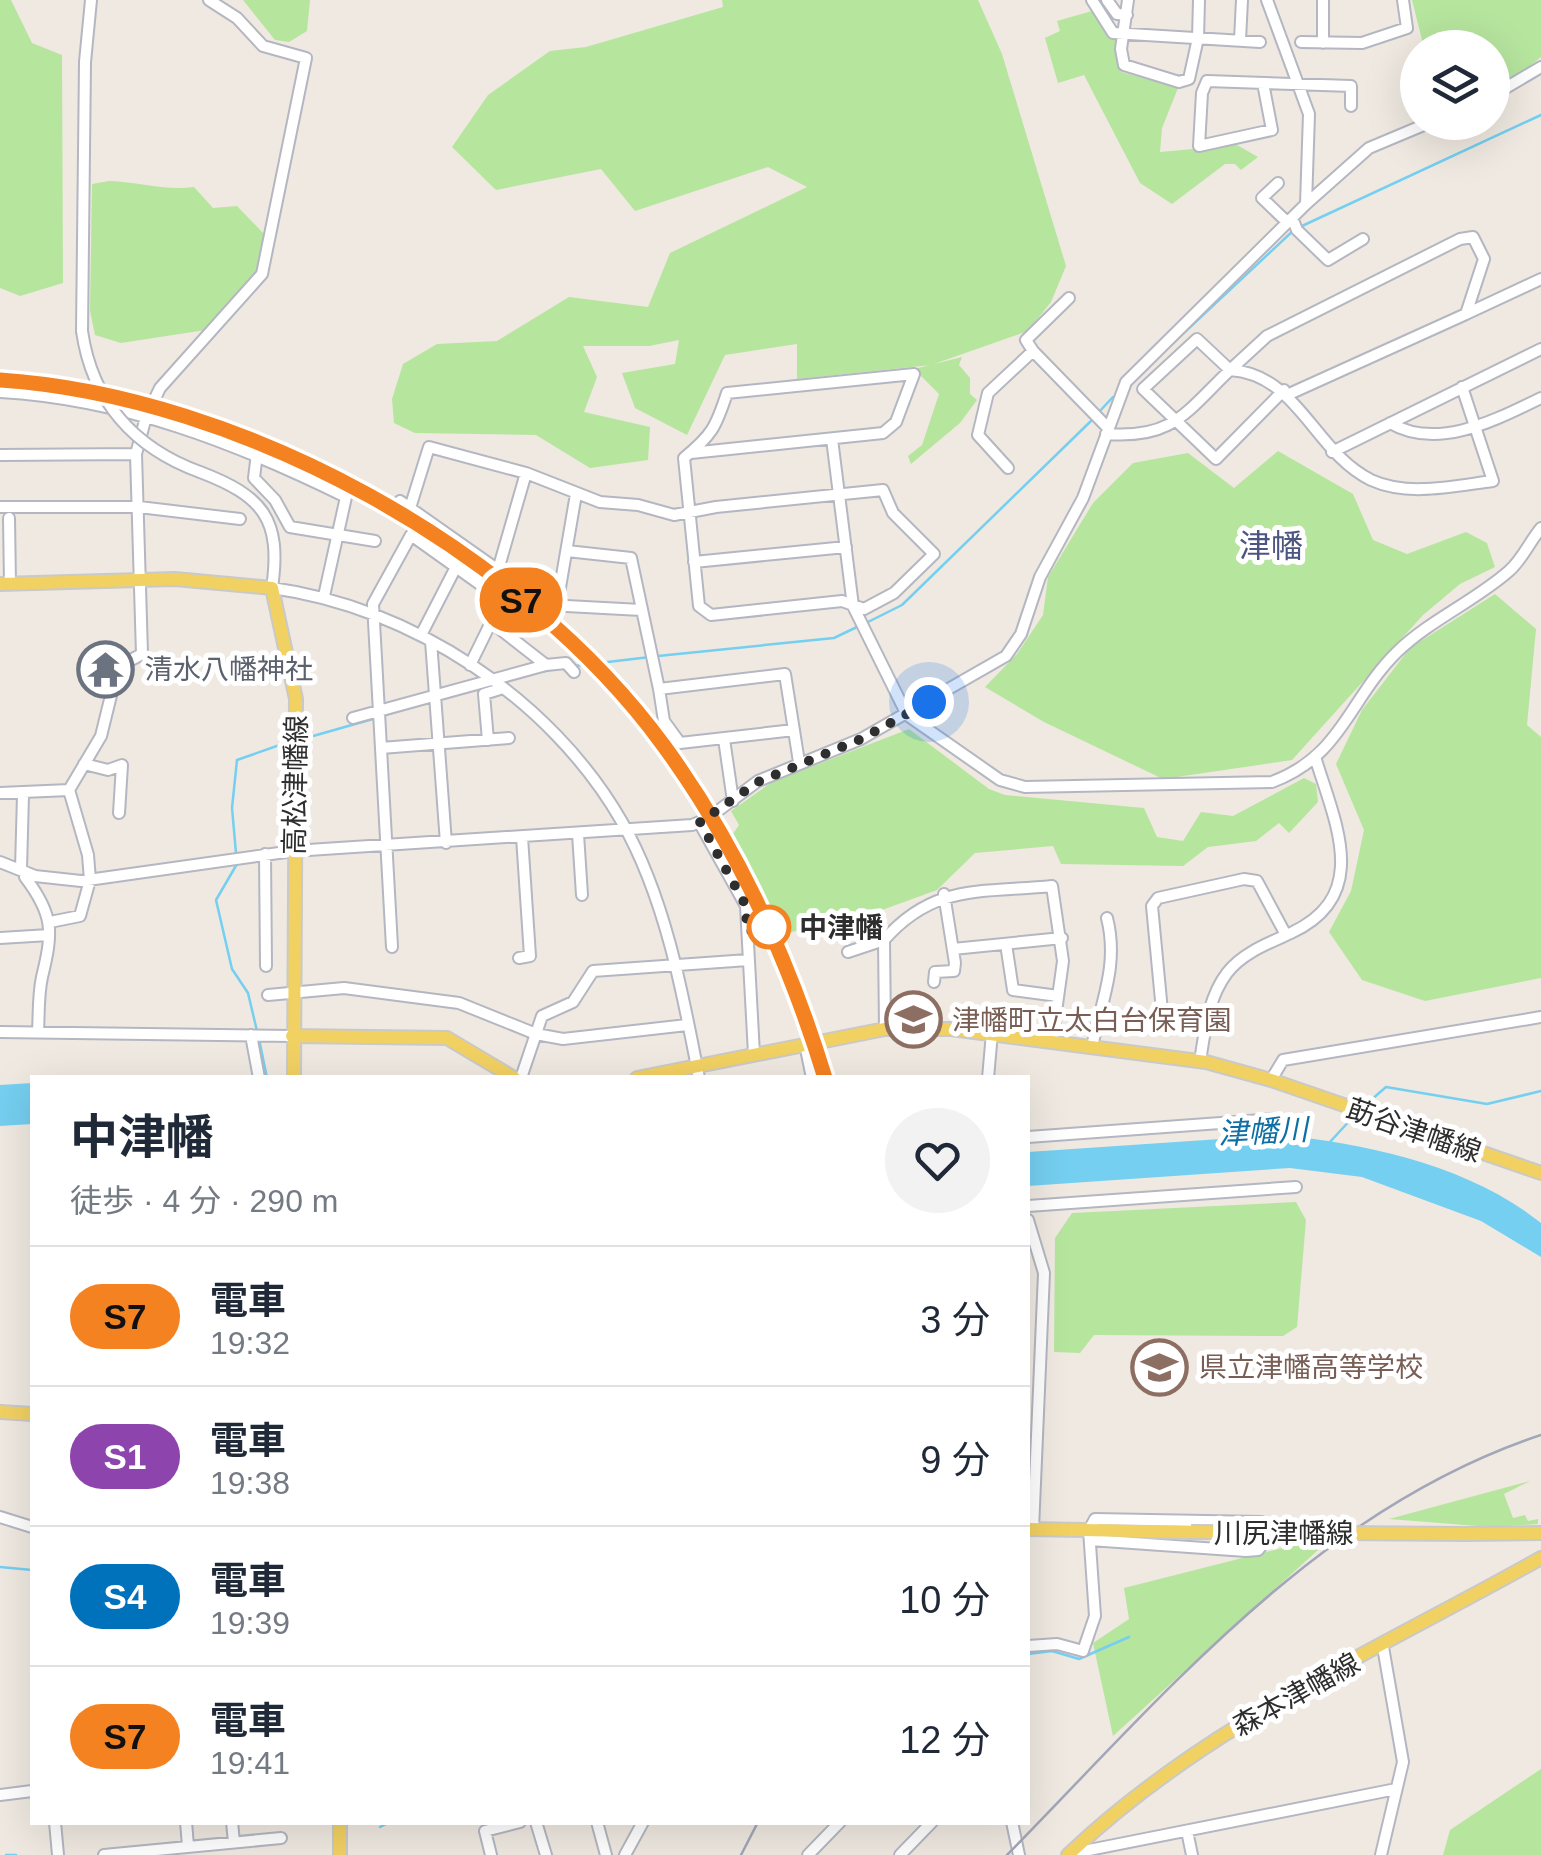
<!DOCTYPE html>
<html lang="ja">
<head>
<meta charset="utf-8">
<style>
	:root { --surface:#fff; --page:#f2f2f3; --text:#1f2937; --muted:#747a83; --line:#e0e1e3 }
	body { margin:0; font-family:Helvetica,"Noto Sans JP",sans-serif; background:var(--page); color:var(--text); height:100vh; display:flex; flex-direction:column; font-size:38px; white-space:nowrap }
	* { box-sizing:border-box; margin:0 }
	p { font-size:32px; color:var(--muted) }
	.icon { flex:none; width:55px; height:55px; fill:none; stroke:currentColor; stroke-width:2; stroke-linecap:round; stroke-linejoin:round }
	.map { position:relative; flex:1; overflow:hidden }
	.sheet { position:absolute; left:30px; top:1075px; width:1000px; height:750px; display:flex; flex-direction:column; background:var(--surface); border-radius:0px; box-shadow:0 10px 40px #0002 }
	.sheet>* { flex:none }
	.badge { padding:0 20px; border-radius:32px; font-size:35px; line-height:65px }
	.tools { position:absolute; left:1400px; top:30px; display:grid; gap:20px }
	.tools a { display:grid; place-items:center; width:110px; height:110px; border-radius:50%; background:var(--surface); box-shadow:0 10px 40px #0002; font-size:50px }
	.you { position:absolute; width:50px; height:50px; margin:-25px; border:8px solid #fff; border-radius:50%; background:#1a73e8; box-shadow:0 0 0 15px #1a73e833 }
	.map>.badge { position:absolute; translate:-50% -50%; box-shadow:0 0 0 5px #fff }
	.round { display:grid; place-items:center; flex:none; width:105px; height:105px; border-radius:52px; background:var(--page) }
	.head { display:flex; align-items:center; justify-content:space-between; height:170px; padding:0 40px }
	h1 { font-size:48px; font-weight:700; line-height:75px }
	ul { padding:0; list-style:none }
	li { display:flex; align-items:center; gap:30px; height:140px; padding:0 40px; border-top:2px solid var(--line) }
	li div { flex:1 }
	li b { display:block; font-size:38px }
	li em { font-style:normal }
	li .badge { min-width:110px; font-weight:700; text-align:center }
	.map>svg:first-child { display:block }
</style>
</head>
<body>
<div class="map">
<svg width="1541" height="1855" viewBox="0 0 1541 1855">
	<rect width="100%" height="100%" fill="#efe9e1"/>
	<path fill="#b6e59e" d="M0 0H11L32 43 62 55 63 283 20 296 0 288Z
		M243 0H310L307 31 289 42 275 40Z
		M722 0H978L1002 54 1066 266 1051 302 1028 331 931 365 797 379V344L725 355 687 435 635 408 622 373 675 364 679 340 649 346H583L597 377 584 412 650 427 648 460 590 468 536 435 415 433 394 423 392 399 403 364 437 344 497 341 569 297 648 307 670 253 807 187 768 167 635 211 601 169 496 190 452 147 488 95 550 51 586 47 723 7Z
		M1412 0H1541V57L1518 76 1493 85 1492 48 1420 47 1423 44Z
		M1092 11 1107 36 1117 39 1115 48 1121 72 1178 88 1162 128 1160 152 1237 145 1258 157 1241 170 1235 164H1225L1172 204 1140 183 1084 75 1058 83 1045 38 1060 31 1057 21Z
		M109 181C139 182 165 191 194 187L213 208 237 206 266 236 259 273 212 329 121 343 95 335 90 311 92 184Z
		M962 357 959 365 970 378V394L977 400 960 423 911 464 908 456 922 445 939 394 914 369Z
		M1278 451 1353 494 1373 540 1407 554 1466 532 1487 543 1495 567 1460 584 1423 615 1292 760 1163 779 1044 722 985 687 1017 654 1043 615 1048 577 1093 503 1133 463 1188 453 1234 488Z
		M1495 594 1536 629 1527 725 1541 737V978L1425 1001 1362 980 1329 932 1351 891 1364 830 1336 764 1362 710 1410 648Z
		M909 729 989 789 1005 795 1144 808 1157 837 1183 841 1201 812 1233 816 1304 778 1316 784 1318 802 1289 833 1279 823 1256 841 1208 847 1183 866 1061 864 1053 846 975 853 937 890 882 910 779 935 728 841 739 825 731 811 772 782Z
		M1296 1202 1306 1220 1297 1327 1283 1336 1094 1335 1080 1353 1054 1352 1055 1238 1072 1213Z
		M1530 1481 1504 1494 1513 1518 1525 1515 1528 1521 1538 1519V1524L1490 1527 1389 1519Z
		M1314 1540 1328 1541 1113 1736 1093 1643 1129 1619 1124 1588Z
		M1541 1769V1855H1443L1450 1830Z"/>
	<path fill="#75cff0" d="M32 1083V1124L0 1126V1085Z
		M1281 1135C1369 1144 1470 1166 1541 1223V1257L1481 1221 1362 1177 1290 1168 1028 1186V1152Z"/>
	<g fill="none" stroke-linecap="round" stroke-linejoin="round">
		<path stroke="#75cff0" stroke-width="2.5" d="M1302 226 1541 115
			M1173 343 1295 229
			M1097 414 1113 397
			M864 624 902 605 1092 420
			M658 656 834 638 857 627
			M574 666 650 657
			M535 673 556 669
			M385 715 416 706
			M299 740 373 719
			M236 853 232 808 237 760 291 741
			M237 864 216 900 232 969 248 993 257 1031
			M259 1039 267 1078
			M1363 1107 1386 1087 1487 1104 1541 1091
			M1329 1143 1354 1116
			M0 1567 32 1570
			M1028 1654 1052 1651 1079 1659 1129 1637
			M380 1827 390 1822
			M6 1855H16"/>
		<defs>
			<path id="minor" d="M1092 0 1113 33 1260 42
				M1107 0 1117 14 1127 15
				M1128 0 1121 49 1124 65 1179 82 1189 79 1198 38 1199 0
				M1267 0 1309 114 1306 204
				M1240 40 1242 0
				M1301 42 1362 43 1407 28 1403 0
				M1323 43V0
				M1263 83 1272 130 1199 146 1202 93 1207 81 1351 86V106
				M1492 96 1541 67
				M1278 183 1262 198 1287 222
				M1292 218 1297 230 1328 260 1363 239
				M1466 314 1541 279
				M82 331 85 62 91 0
				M1033 351 1108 428
				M1284 390 1216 459 1143 389 1197 339 1230 370 1267 336 1460 239 1473 237 1484 259 1466 314 1287 395
				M0 392C124 399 236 443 346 497L324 596
				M1390 423C1438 451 1495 420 1541 398
				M1106 434C1173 439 1185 413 1230 370 1298 374 1314 452 1371 480 1408 497 1454 486 1493 481L1462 387
				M832 439 853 606 907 715 1000 780 1025 787 1272 782C1342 756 1349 699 1397 652 1430 620 1475 601 1509 571 1522 560 1530 541 1541 528
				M1332 452 1541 349
				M257 453 254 478 275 500 290 527 375 541
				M0 455 136 454
				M1008 468 978 435 988 393 1033 351 1026 340 1069 298
				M200 472C263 496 282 519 272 588 411 607 551 698 622 822 665 897 683 994 699 1078
				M400 501 548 605 641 610
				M0 507H139L240 519
				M410 508 429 447 526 473 600 502 638 505 674 515 716 507 883 490 893 513 934 554 894 593 864 609 842 601 711 615 699 606 684 458C712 435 716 427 727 393L914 374 896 422 883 433 691 453
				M9 518 10 584
				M567 551 631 558 659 689
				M694 562 846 547
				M498 570 526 473
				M557 605 576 494
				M491 622 546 665
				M421 635 456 567
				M431 641 446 843
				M353 718 546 665 566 663 574 672
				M794 730 680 743 664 721 659 689 785 674 799 762
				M724 739 733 801
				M488 740 484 694 500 689
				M381 748 509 738
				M84 764 108 770 122 765 119 813
				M0 793 69 790
				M699 822 746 906 754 1054
				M578 834 582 895
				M265 854 266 966
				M0 862 35 876 81 881 293 851 692 825 707 819 758 781 861 739 1006 656 1021 634 1040 577 1083 498 1126 382 1306 204 1369 148 1431 122
				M21 869 23 795
				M26 872 25 877C54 915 53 932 42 977 38 995 39 1015 38 1032
				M50 922 80 916 90 880 88 855 69 790 101 736 118 667 142 654 136 454 146 417 160 388 262 274 306 58 263 46 237 18 209 0
				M0 938 49 935
				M1006 944 1013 990 1058 996
				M392 947 373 604 411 535 502 600 470 665
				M953 949 1062 938
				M848 952 884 940
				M519 958 530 956 522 837
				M934 982 935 972 954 971 955 963 944 894
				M268 995 344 988 459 1003 536 1034 563 1039 687 1025
				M1208 1015 1162 1011 1152 906 1158 898 1244 879 1257 881 1286 935
				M885 1029 884 940C934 883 982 893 1052 886L1063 961 1052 1041
				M0 1032 292 1036
				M251 1035 259 1078
				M805 1044 812 1078
				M1092 1047C1101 1002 1119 965 1107 918
				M1200 1061C1205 1031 1208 998 1227 973 1242 953 1269 943 1291 933 1371 896 1336 825 1316 760
				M521 1078 542 1016 573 1002 593 971 748 960
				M988 1078 992 1033
				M1271 1080 1283 1060 1541 1017
				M1028 1137 1275 1119
				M1028 1206 1296 1187
				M1028 1220 1044 1273 1033 1529
				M0 1517 32 1527
				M1028 1646 1057 1644 1083 1651 1095 1616 1089 1530 1095 1519 1261 1522 1267 1539 1258 1550 1246 1551 1090 1540
				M0 1795 32 1791
				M55 1822 58 1855
				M186 1822 188 1846
				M232 1822 234 1842
				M536 1822 546 1855
				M597 1822 606 1855
				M1012 1822 1019 1855
				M1187 1831 1192 1855
				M1069 1854 1396 1789
				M104 1855 281 1838
				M491 1855 485 1831 520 1822
				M625 1855 643 1822
				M808 1855 840 1822
				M900 1855 932 1822
				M1381 1855 1403 1762 1383 1647"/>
			<path id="major" d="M0 584 175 579 272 588 296 699 294 1078
				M292 1036 447 1038 514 1078
				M637 1078 885 1029H951L1206 1062 1271 1080 1541 1173
				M0 1412 32 1414
				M1028 1529 1191 1532
				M1466 1534 1541 1533
				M340 1855V1822
				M1068 1855C1203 1726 1379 1649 1541 1558"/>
		</defs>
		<use href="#minor" stroke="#b4b7c1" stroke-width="14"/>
		<use href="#major" stroke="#c9c9c9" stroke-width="16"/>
		<use href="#minor" stroke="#fff" stroke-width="10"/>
		<use href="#major" stroke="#f2d163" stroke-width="12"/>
		<path stroke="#a3a6b8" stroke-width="2.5" d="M0 380C244 396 519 549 664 746 737 845 789 960 825 1078
			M741 1855 758 1822
			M1007 1855C1167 1692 1318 1509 1541 1435"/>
		<defs>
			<path id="minor-bridge" d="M82 331C92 401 134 448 200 472"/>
			<path id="major-bridge" d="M1191 1532 1466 1534"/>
		</defs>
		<use href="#minor-bridge" stroke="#b4b7c1" stroke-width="14" stroke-linecap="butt"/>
		<use href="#major-bridge" stroke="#c9c9c9" stroke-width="16" stroke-linecap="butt"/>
		<use href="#minor-bridge" stroke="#fff" stroke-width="10"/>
		<use href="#major-bridge" stroke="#f2d163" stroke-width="12"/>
	</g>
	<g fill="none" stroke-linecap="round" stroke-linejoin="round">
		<defs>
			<path id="line" d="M0 380C242 396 521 550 664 746 737 846 789 960 825 1078"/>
		</defs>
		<use href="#line" stroke="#fff" stroke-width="22"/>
		<use href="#line" stroke="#f58220" stroke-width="15"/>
		<path stroke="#2e2e2e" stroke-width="10" stroke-dasharray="0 18" d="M769 927 747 932 746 906 700 822 758 782 861 739 929 702"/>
	</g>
	<defs>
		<symbol id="temple-ring" viewBox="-11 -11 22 22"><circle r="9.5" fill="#fff" stroke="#6b7280" stroke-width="1.5"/><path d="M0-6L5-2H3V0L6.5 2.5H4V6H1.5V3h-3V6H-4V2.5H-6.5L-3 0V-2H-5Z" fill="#6b7280"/></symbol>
		<symbol id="school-ring" viewBox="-11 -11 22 22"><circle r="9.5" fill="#fff" stroke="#8d6e63" stroke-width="1.5"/><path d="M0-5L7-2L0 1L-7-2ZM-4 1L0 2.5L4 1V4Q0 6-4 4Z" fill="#8d6e63"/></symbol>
	</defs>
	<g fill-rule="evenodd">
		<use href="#temple-ring" x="74" y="638" width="63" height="63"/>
		<use href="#school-ring" x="882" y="988" width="63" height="63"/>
		<use href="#school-ring" x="1128" y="1336" width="63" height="63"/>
	</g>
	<circle fill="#fff" stroke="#f58220" stroke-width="5" cx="769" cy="927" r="20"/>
	<g text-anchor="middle" stroke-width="10" stroke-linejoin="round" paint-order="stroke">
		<g font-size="28" fill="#5b616d" stroke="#fff" text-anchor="start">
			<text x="145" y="679">清水八幡神社</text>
		</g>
		<g font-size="28" fill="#2e2e2e" stroke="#fff">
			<text transform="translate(295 785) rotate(-89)" y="10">高松津幡線</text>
			<text transform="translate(1414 1130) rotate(19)" y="10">莇谷津幡線</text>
			<text x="1284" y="1543">川尻津幡線</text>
			<text transform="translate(1296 1694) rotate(-29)" y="10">森本津幡線</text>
		</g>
		<g font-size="28" font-weight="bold" fill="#2e2e2e" stroke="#fff" text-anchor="start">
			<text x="799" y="937">中津幡</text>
		</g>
		<g font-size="28" fill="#785e54" stroke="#fff" text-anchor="start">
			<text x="952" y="1030">津幡町立太白台保育園</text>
			<text x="1199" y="1377">県立津幡高等学校</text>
		</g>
		<g font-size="30" font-style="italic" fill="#0d6fa3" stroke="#fff">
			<text transform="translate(1263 1132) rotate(-3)" y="10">津幡川</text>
		</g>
		<g font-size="32" fill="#4d5680" stroke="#fff">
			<text x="1271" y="557">津幡</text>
		</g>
	</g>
</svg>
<div class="tools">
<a><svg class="icon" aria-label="layers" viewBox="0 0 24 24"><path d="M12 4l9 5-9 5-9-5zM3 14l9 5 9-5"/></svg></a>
</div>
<div class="you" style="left:929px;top:702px"></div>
<b class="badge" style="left:521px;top:600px;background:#f58220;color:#111">S7</b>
<section class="sheet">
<div class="head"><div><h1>中津幡</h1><p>徒歩 · 4 分 · 290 m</p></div><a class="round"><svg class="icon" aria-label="heart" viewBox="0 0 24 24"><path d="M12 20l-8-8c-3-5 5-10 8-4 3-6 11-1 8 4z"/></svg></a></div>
<ul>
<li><span class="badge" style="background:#f58220;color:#111">S7</span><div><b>電車</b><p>19:32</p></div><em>3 分</em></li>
<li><span class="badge" style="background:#8e44ad;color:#fff">S1</span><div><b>電車</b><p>19:38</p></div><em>9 分</em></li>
<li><span class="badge" style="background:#0072bc;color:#fff">S4</span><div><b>電車</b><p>19:39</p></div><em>10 分</em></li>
<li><span class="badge" style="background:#f58220;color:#111">S7</span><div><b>電車</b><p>19:41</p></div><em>12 分</em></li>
</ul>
</section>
</div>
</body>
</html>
